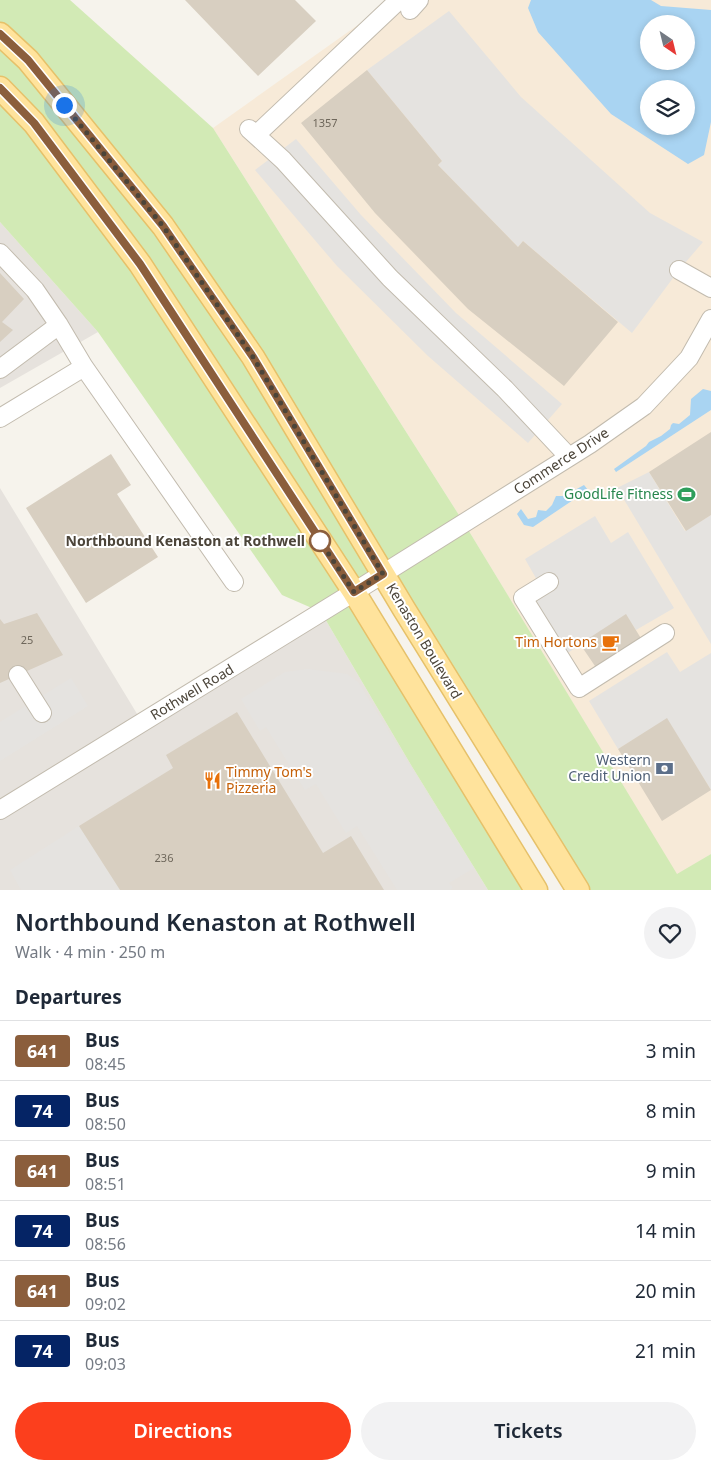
<!DOCTYPE html>
<html lang="en">
<head>
<meta charset="utf-8">
<style>
	:root { --surface:#fff; --page:#f2f2f3; --text:#1f2937; --muted:#747a83; --line:#e0e1e3; --accent:#fc3f1d }
	body { margin:0; font-family:"Noto Sans",sans-serif; background:var(--page); color:var(--text); height:100vh; display:flex; flex-direction:column; font-size:19px; white-space:nowrap }
	* { box-sizing:border-box; margin:0 }
	p { font-size:16px; color:var(--muted) }
	.icon { flex:none; width:28px; height:28px; fill:none; stroke:currentColor; stroke-width:2; stroke-linecap:round; stroke-linejoin:round }
	.map { position:relative; height:890px; overflow:hidden }
	.sheet { display:flex; flex-direction:column; background:var(--surface); flex:1 }
	.sheet>* { flex:none }
	.badge { padding:0 10px; border-radius:4px; font-size:18px; line-height:32px }
	.needle { width:32px; rotate:145deg }
	.controls { position:absolute; left:640px; top:15px; display:grid; gap:10px }
	.controls a { display:grid; place-items:center; width:55px; height:55px; border-radius:50%; background:var(--surface); box-shadow:0 2px 8px #0003; font-size:25px }
	.you { position:absolute; width:25px; height:25px; margin:-12px; border:4px solid #fff; border-radius:50%; background:#1a73e8; box-shadow:0 0 0 8px #1a73e833 }
	.map>.badge { position:absolute; translate:-50% -50%; box-shadow:0 0 0 2px #fff }
	h2 { padding:0 15px; font-size:19px; line-height:45px }
	.round { display:grid; place-items:center; flex:none; width:52px; height:52px; border-radius:26px; background:var(--page) }
	.headline { display:flex; align-items:center; justify-content:space-between; height:85px; padding:0 15px }
	h1 { font-size:24px; font-weight:600; line-height:38px }
	.primary-button { display:flex; gap:10px; margin-top:auto; padding:10px 15px }
	.primary-button a { flex:1; height:58px; border-radius:30px; background:var(--accent); color:#fff; font-size:20px; font-weight:600; line-height:58px; text-align:center }
	.primary-button a+a { background:var(--page); color:var(--text) }
	ul { padding:0; list-style:none }
	li { display:flex; align-items:center; gap:15px; height:60px; padding:0 15px; border-top:1px solid var(--line) }
	li div { flex:1 }
	li b { display:block; font-size:19px }
	li em { font-style:normal }
	li .badge { min-width:55px; font-weight:700; text-align:center }
	.map>svg:first-child { display:block }
</style>
</head>
<body>
<div class="map">
<svg width="711" height="890" viewBox="0 0 711 890">
	<rect width="100%" height="100%" fill="#f6f3ec"/>
	<path fill="#f7ead8" fill-rule="evenodd" d="M393 0H711V854L677 875 464 523 213 128ZM649 24H686V61H649ZM649 89H686V126H649Z"/>
	<path fill="#e6e2dd" d="M0 222 98 332 0 388Z
		M0 488 142 722 321 612 411 765 488 890H0Z"/>
	<path fill="#d2eab5" d="M0 0H70L213 128 464 523 677 874 711 854V890H578L383 574 354 592 534 890H488L411 765 321 612 282 595 98 332 0 222Z"/>
	<path fill="#e5e3e0" d="M449 11 521 97 650 213 703 242 679 270 632 333 523 241 518 247 438 165 442 161 367 70Z
		M296 139 361 215 456 313 562 404 528 443 428 356 337 266 255 170Z
		M649 472 685 531 711 515V644L617 488Z
		M595 516 611 543 628 532 674 608 636 630 626 615 560 658 523 598 541 587 525 559Z
		M667 652 680 672 711 653V790L667 719 618 749 589 701Z
		M308 669 347 674 358 682 474 868 449 883 453 888 450 890H397L357 826 346 833 316 784 305 790 266 727 260 731 241 699 285 672Z
		M71 678 88 706 0 761V722Z
		M79 826 120 890H21L10 870Z"/>
	<path fill="#a9d4f2" fill-rule="evenodd" d="M531 0H651L661 6 711 10V122L704 155 688 164 611 114 538 32 528 8ZM649 24H686V61H649ZM649 89H686V126H649Z
		M703 389 711 391V410L616 472 614 469 646 446 649 442 661 436 670 429 671 425 673 423 679 424 690 415 691 399Z
		M584 485 588 490 533 527 524 525 517 514 521 509 528 519 536 517 538 510 546 511 552 505 556 496H564Z"/>
	<path fill="#d8cfc1" d="M185 0H295L316 21 258 76Z
		M367 70 442 161 438 165 518 247 523 241 618 322 564 386 468 309 375 213 301 123Z
		M0 273 24 299 2 322 13 330 0 342Z
		M711 432V515L686 531 649 472Z
		M111 454 131 485 117 494 158 557 86 603 26 508Z
		M37 613 63 655 0 683V619L4 624Z
		M626 614 642 640 597 669 580 644Z
		M237 712 323 853 351 836 384 890H120L79 826 173 768 166 755Z
		M667 718 711 790 662 821 618 749Z"/>
	<g fill="none" stroke-linecap="round" stroke-linejoin="round">
		<defs>
			<path id="minor" d="M410 10 419 0
				M249 129 283 160 390 278 505 389 569 457
				M256 135 399 0
				M0 253 35 290 59 325 84 367 234 582
				M679 270 711 288
				M0 369 59 325
				M0 418 84 367
				M549 582 523 598 579 688 665 633
				M18 675 42 713
				M0 810 354 592 590 444 644 406 689 358 711 319"/>
			<path id="major" d="M0 34 28 60 163 226 253 357 404 609 578 890
				M0 88 34 123 140 264 354 592 536 890"/>
		</defs>
		<use href="#minor" stroke="#c2bbae" stroke-width="20"/>
		<use href="#major" stroke="#e6c16a" stroke-width="25"/>
		<use href="#minor" stroke="#fff" stroke-width="18"/>
		<use href="#major" stroke="#ffe39c" stroke-width="22"/>
	</g>
	<g fill="none" stroke-linecap="round" stroke-linejoin="round">
		<defs>
			<path id="line" d="M0 34 28 60 163 226 253 357 383 574 354 592 140 264 34 123 0 88"/>
		</defs>
		<use href="#line" stroke="#fff" stroke-width="11"/>
		<use href="#line" stroke="#8b5e3c" stroke-width="8"/>
		<path stroke="#4b4439" stroke-width="5" stroke-dasharray="0 9" d="M64 105 163 226 253 357 383 574 354 592 320 541"/>
	</g>
	<defs>
		<symbol id="stadium-bare" viewBox="-9 -9 18 18"><path d="M0-5a6.5 5 0 1 0 0 10a6.5 5 0 1 0 0-10ZM-3.5-1.8h7v3.6h-7Z" fill="#2e9e5b" stroke="#fff" stroke-width="2.5" paint-order="stroke"/></symbol>
		<symbol id="cafe-bare" viewBox="-9 -9 18 18"><path d="M-5.5-4.5H6V0H3Q3 3.5 0 3.5H-2.5Q-5.5 3.5-5.5 0ZM3-3.2v2h1.7v-2ZM-6 4.5H4V6H-6Z" fill="#e8710a" stroke="#fff" stroke-width="2.5" paint-order="stroke"/></symbol>
		<symbol id="bank-bare" viewBox="-9 -9 18 18"><path d="M-6-4H6V4H-6ZM0-2.3a2.3 2.3 0 1 0 0 4.6a2.3 2.3 0 1 0 0-4.6Z" fill="#5c6f8a" stroke="#fff" stroke-width="2.5" paint-order="stroke"/></symbol>
		<symbol id="restaurant-bare" viewBox="-9 -9 18 18"><path d="M-5-6h1v4h1v-4h1v4h1v-4h1v5L-1.5 .5V6h-2V.5L-5-1ZM5-6V6H3V1.5H1.5Q1.5-4 5-6Z" fill="#e8710a" stroke="#fff" stroke-width="2.5" paint-order="stroke"/></symbol>
	</defs>
	<g fill-rule="evenodd">
		<use href="#stadium-bare" x="674" y="482" width="25" height="25"/>
		<use href="#cafe-bare" x="598" y="630" width="25" height="25"/>
		<use href="#bank-bare" x="652" y="756" width="25" height="25"/>
		<use href="#restaurant-bare" x="200" y="768" width="25" height="25"/>
	</g>
	<circle fill="#fff" stroke="#8b5e3c" stroke-width="2.5" cx="320" cy="541" r="10"/>
	<g text-anchor="middle" stroke-width="4" stroke-linejoin="round" paint-order="stroke">
		<g font-size="11" fill="#6e675b">
			<text x="325" y="127">1357</text>
			<text x="27" y="644">25</text>
			<text x="164" y="862">236</text>
		</g>
		<g font-size="14" fill="#4b4439" stroke="#fff">
			<text transform="translate(561 461) rotate(-33)" y="5">Commerce Drive</text>
			<text transform="translate(424 641) rotate(59)" y="5">Kenaston Boulevard</text>
			<text transform="translate(192 692) rotate(-31)" y="5">Rothwell Road</text>
		</g>
		<g font-size="14" fill="#27864d" stroke="#fff" text-anchor="end">
			<text x="673" y="499">GoodLife Fitness</text>
		</g>
		<g font-size="14" font-weight="bold" fill="#4b4439" stroke="#fff" text-anchor="end">
			<text x="305" y="546">Northbound Kenaston at Rothwell</text>
		</g>
		<g font-size="14" fill="#c56008" stroke="#fff" text-anchor="end">
			<text x="597" y="647">Tim Hortons</text>
			<text x="226" y="777" text-anchor="start">Timmy Tom's<tspan x="226" dy="16">Pizzeria</tspan></text>
		</g>
		<g font-size="14" fill="#4e5e75" stroke="#fff" text-anchor="end">
			<text x="651" y="765">Western<tspan x="651" dy="16">Credit Union</tspan></text>
		</g>
	</g>
</svg>
<div class="controls">
<a><svg class="needle" viewBox="-14 -14 28 28"><path d="M0-13l5 13h-10z" fill="#e53935"/><path d="M0 13l5-13h-10z" fill="#747a83"/></svg></a>
<a><svg class="icon" aria-label="layers" viewBox="0 0 24 24"><path d="M12 4l9 5-9 5-9-5zM3 14l9 5 9-5"/></svg></a>
</div>
<div class="you" style="left:64px;top:105px"></div>
</div>
<section class="sheet">
<div class="headline"><div><h1>Northbound Kenaston at Rothwell</h1><p>Walk · 4 min · 250 m</p></div><a class="round"><svg class="icon" aria-label="heart" viewBox="0 0 24 24"><path d="M12 20l-8-8c-3-5 5-10 8-4 3-6 11-1 8 4z"/></svg></a></div>
<h2>Departures</h2>
<ul>
<li><span class="badge" style="background:#8b5e3c;color:#fff">641</span><div><b>Bus</b><p>08:45</p></div><em>3 min</em></li>
<li><span class="badge" style="background:#052465;color:#fff">74</span><div><b>Bus</b><p>08:50</p></div><em>8 min</em></li>
<li><span class="badge" style="background:#8b5e3c;color:#fff">641</span><div><b>Bus</b><p>08:51</p></div><em>9 min</em></li>
<li><span class="badge" style="background:#052465;color:#fff">74</span><div><b>Bus</b><p>08:56</p></div><em>14 min</em></li>
<li><span class="badge" style="background:#8b5e3c;color:#fff">641</span><div><b>Bus</b><p>09:02</p></div><em>20 min</em></li>
<li><span class="badge" style="background:#052465;color:#fff">74</span><div><b>Bus</b><p>09:03</p></div><em>21 min</em></li>
</ul>
<div class="primary-button"><a>Directions</a><a>Tickets</a></div>
</section>
</body>
</html>
